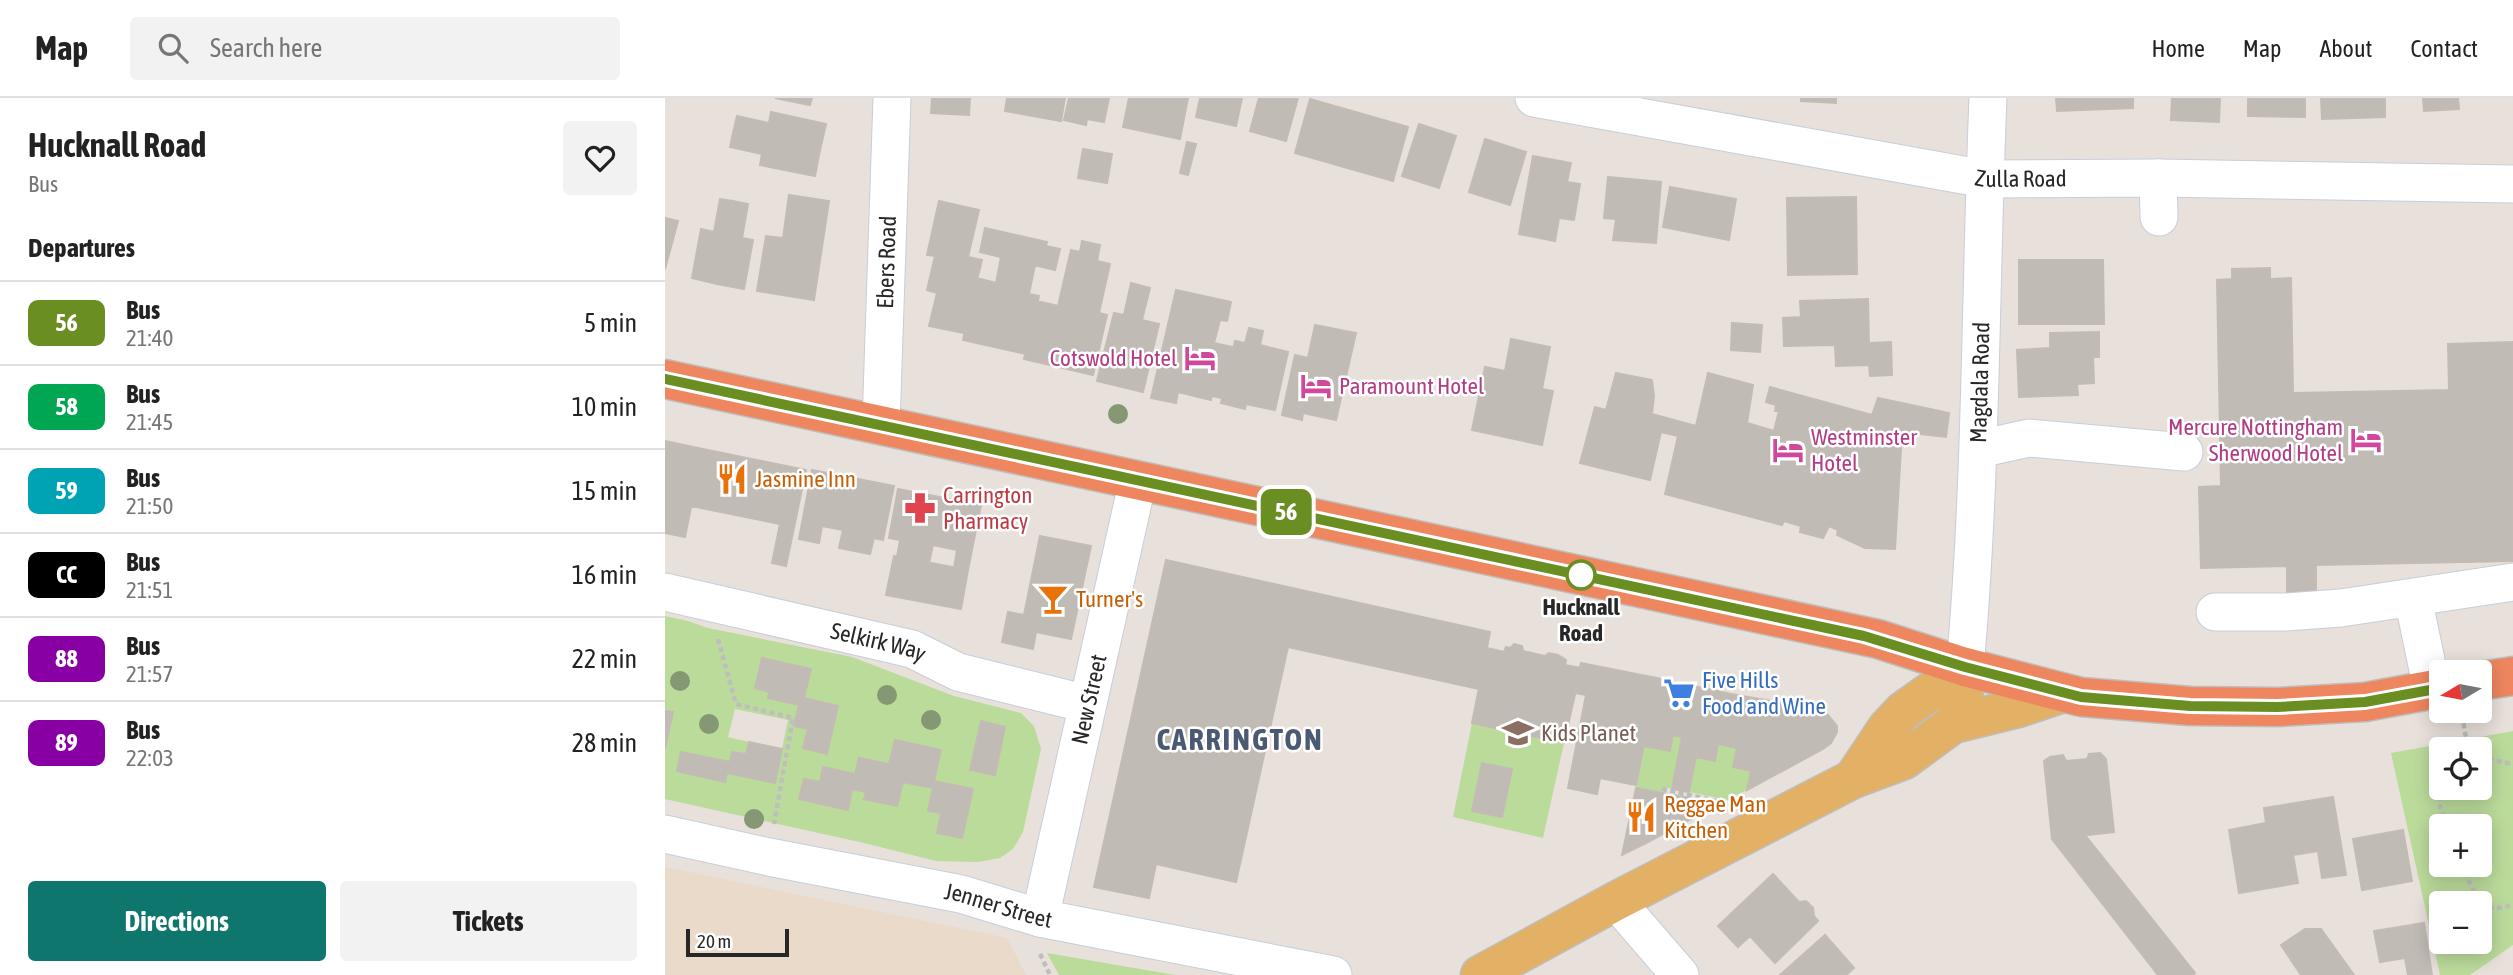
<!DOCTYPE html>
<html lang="en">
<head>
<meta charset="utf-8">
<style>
	:root { --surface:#fff; --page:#f2f2f2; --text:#222; --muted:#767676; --line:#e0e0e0; --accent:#0f766e }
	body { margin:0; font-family:"Asap Condensed",sans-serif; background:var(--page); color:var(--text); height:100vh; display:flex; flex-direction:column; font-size:26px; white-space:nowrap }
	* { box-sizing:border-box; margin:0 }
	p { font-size:23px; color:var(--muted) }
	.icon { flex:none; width:38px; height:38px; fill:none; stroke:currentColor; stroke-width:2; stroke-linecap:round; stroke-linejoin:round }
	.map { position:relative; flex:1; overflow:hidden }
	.side { display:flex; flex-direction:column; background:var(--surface); width:665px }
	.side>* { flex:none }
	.badge { padding:0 14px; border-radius:10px; font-size:24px; line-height:46px }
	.needle { width:46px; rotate:260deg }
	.buttons { position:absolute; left:1764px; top:562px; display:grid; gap:14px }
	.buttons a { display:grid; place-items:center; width:63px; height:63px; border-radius:7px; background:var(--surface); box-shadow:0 4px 18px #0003; font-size:35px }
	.scale { position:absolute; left:21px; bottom:18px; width:103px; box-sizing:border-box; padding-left:7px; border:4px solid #272727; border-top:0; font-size:19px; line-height:24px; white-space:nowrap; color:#272727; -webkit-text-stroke:5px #fff; paint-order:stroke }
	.map>.badge { position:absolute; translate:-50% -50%; box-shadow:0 0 0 4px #fff }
	h2 { padding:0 28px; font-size:26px; line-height:63px }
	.round { display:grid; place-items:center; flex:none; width:74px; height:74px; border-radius:7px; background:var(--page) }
	.overview { display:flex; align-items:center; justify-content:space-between; height:119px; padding:0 28px }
	h1 { font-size:33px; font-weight:700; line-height:52px }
	.action { display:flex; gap:14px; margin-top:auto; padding:14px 28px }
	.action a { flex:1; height:80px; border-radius:7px; background:var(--accent); color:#fff; font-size:28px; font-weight:700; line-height:80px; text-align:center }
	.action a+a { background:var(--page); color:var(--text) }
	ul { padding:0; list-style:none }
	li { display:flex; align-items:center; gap:21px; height:84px; padding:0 28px; border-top:2px solid var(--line) }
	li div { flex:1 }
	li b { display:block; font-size:26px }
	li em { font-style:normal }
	li .badge { min-width:77px; font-weight:700; text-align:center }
	header { display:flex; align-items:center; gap:42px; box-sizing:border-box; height:98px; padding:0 35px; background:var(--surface); border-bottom:2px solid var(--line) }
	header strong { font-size:33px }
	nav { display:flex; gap:38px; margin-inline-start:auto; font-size:24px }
	.search { width:490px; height:63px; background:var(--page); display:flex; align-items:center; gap:18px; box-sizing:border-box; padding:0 24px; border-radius:7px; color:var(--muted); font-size:26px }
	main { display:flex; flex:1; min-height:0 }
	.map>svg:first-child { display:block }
</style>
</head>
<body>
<header>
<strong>Map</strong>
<div class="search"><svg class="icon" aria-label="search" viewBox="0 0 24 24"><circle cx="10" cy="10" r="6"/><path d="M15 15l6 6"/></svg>Search here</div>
<nav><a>Home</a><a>Map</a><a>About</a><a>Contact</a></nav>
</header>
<main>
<section class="side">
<div class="overview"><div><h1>Hucknall Road</h1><p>Bus</p></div><a class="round"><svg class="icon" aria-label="heart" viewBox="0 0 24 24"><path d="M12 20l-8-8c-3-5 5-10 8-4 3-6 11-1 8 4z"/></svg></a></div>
<h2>Departures</h2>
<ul>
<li><span class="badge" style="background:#6b8e23;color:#fff">56</span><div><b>Bus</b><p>21:40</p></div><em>5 min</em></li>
<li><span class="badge" style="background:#00a651;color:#fff">58</span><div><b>Bus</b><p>21:45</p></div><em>10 min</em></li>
<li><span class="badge" style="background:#00a3b4;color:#fff">59</span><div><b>Bus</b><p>21:50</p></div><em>15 min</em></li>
<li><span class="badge" style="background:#000;color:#fff">CC</span><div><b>Bus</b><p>21:51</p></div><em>16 min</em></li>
<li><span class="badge" style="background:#8800a3;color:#fff">88</span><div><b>Bus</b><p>21:57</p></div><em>22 min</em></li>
<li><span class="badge" style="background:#8800a3;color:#fff">89</span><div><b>Bus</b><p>22:03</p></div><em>28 min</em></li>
</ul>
<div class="action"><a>Directions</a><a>Tickets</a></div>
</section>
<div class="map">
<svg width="1848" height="877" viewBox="0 0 1848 877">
	<rect width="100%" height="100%" fill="#e8e0da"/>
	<path fill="#e9daca" d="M0 769 342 840 361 877H0Z"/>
	<path fill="#bbdb9b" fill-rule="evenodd" d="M0 518 23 523 43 530 187 559 289 598 356 615 369 628 376 651 358 734 348 751 335 760 313 764 271 763 199 745 0 701V650L7 614 0 613ZM97 560 146 571 139 600 173 609 162 656 139 650 143 631 134 607 104 601V594ZM70 611 123 622 110 685 62 675 60 684 12 673 16 654 65 664 67 654 81 656 84 644 63 639ZM316 624 340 629 330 677 305 672ZM230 642 276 652 269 683 308 691 296 740 272 735 276 715 263 712 268 690 238 684 232 708 200 701 201 694 187 691 135 701 139 681 155 684 158 669 190 676 194 660 224 666Z
		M807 625 899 645 878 740 788 719Z
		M1848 633V847L1805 877H1775L1726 655ZM1776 651H1815V690H1776ZM1815 728V766H1776V728ZM1815 805V844H1776V805Z
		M1007 637 1017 639 1007 691 998 689 997 695 971 690 979 648 1004 653Z
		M1053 646 1072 650 1069 669 1087 673 1082 692 1062 702 1024 694 1031 659 1050 663Z
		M382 855 510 877H394Z"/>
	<path fill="#c1bbb5" stroke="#c3bbb4" stroke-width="2" d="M110 0H147L145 7Z
		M267 0H305L304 17 266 15Z
		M342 0H400L396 23 340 13Z
		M404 0H444L439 24 422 21 421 27 399 22Z
		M464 0H523L515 41 458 29Z
		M535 0H577L571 28 531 19Z
		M594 0H633L621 43 585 33Z
		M1136 0H1171V5L1136 3Z
		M1391 0H1468V10L1392 13Z
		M1507 0H1555L1554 24 1506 22Z
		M1583 0H1640V19L1583 18Z
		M1656 0H1720V19L1657 21Z
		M1758 0H1793L1794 11 1759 13Z
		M645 1 743 29 728 83 630 55Z
		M106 14 161 26 155 52 68 35 72 18 104 25Z
		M754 26 791 38 774 90 737 78Z
		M68 35 155 52 150 78 95 67 97 56 65 49Z
		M820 41 861 54 845 107 804 94Z
		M522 44 531 46 523 77 515 75Z
		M418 51 447 56 442 85 413 80Z
		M868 58 906 65 902 84 915 86 909 122 894 120 890 143 854 136Z
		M943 79 996 84 991 145 948 142 951 121 939 120Z
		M1005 89 1071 101 1064 142 998 129Z
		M124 97 164 103 149 202 92 193 101 138 118 140Z
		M1191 99 1192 176 1123 177 1122 100Z
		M55 101 68 103 52 186 27 180 36 131 49 134Z
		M68 103 83 106 77 140 88 142 79 191 52 186Z
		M274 103 314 112 303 159 317 162 299 235 264 228 272 195 262 192 270 158 262 157Z
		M0 120 13 123 0 171Z
		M320 130 382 144 381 148 395 151 390 172 315 154Z
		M417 143 435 147 432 163 445 166 434 215 442 217 428 277 359 261 372 203 393 208 406 152 415 154Z
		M336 159 370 167 364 196 374 198 361 256 298 242 312 180 331 185Z
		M1354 162H1438L1439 226H1354Z
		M1605 170V181L1626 180 1628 295 1784 292 1783 246 1848 244V463L1651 467V496H1622V468L1536 470 1534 389 1556 388 1552 182 1567 181V171Z
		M466 185 485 190 477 222 494 226 478 294 432 283 449 215 459 217Z
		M511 192 566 204 562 223 555 222 549 245 558 247 546 302 513 294 511 305 486 300Z
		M1203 201 1204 245 1226 244 1227 277 1205 278 1204 267 1171 268 1170 247 1119 248 1118 220 1136 219 1135 203Z
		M1067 225 1097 227 1095 254 1066 252Z
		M650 227 691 235 671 322 638 315 637 322 617 317 630 257 643 260Z
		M584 230 598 233 595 247 623 254 610 312 581 306 580 311 556 305 570 243 580 245Z
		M1434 234V259H1428L1429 285 1412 286 1413 297 1354 299 1352 252 1385 250V235Z
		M846 241 885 249 877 291 888 293 877 347 807 332 820 269 840 273Z
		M558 247 568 249 557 300 547 298Z
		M951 275 987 282 989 298 987 316 1031 328 1043 275 1088 287 1082 325 1109 333 1114 313H1110L1111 307 1101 304 1105 289 1207 317 1213 300 1284 315 1281 339 1237 334 1230 451 1200 450 1172 437 1173 432 1164 428 1158 440 1135 434 1136 428 1119 423 1117 427 1000 396 1013 338 996 334 985 382 915 365 930 309 941 312Z
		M0 343 38 351 20 439 0 435Z
		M38 351 141 372 121 468 107 465 115 426 26 408Z
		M147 372 229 388 218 442 209 440 205 456 174 450 178 432 157 428 154 445 134 441Z
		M233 391 316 407 303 472 289 470 292 452 268 447 264 465 232 459 235 442 224 440Z
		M375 438 426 448 406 541 371 534 368 551 337 544 343 514 359 517Z
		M229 458 303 472 296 511 221 497Z
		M501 462 825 534 814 591 623 549 571 784 491 766 484 800 429 789Z
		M849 546 857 548 858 553 880 558 884 555 893 557 901 562 900 567 916 570 899 645 807 625 822 550 839 554 841 549 845 550Z
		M97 560 146 571 139 600 173 608 162 656 138 650 143 631 129 628 134 607 103 600 104 594 90 590Z
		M916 565 992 580 971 687 935 680 932 696 903 690 921 597 910 595Z
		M992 580 1017 586 1005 653 979 648Z
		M1017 586 1044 591 1024 694 1007 691 1017 639 1007 637Z
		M1044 591 1071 597 1062 648 1053 646 1050 663 1031 659Z
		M1071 597 1101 602 1087 673 1068 669 1072 650 1062 648Z
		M1101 602 1163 617 1172 628V634L1166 645 1158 651 1082 692Z
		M0 613 8 614 0 650Z
		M316 623 340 629 330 677 305 672Z
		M230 642 276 652 269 683 308 691 297 740 272 735 276 715 263 713 268 690 238 684 232 708 199 701 201 694 187 691 183 712 134 701 139 681 155 684 158 669 190 676 194 660 224 666Z
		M84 644 117 651 110 685 62 675 60 684 12 673 16 654 65 664 67 654 81 656Z
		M1435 655 1441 661 1449 734 1387 741 1379 663 1385 659 1398 657 1401 663 1422 661 1424 656Z
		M817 665 847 671 837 719 807 713Z
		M971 690 992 694 981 745 957 757Z
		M992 694 1020 699 1054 706 981 745Z
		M1668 699 1681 777 1657 780 1653 753 1628 757 1633 785 1574 795 1564 732 1601 725 1599 710Z
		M1738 732 1747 783 1697 792 1688 741Z
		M1420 737 1530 875 1528 877H1493L1387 741Z
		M1108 776 1134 804 1141 803 1148 810 1149 818 1153 823 1110 865 1085 838 1073 849 1053 828Z
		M1759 825 1767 877H1743L1740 860 1715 864 1709 833Z
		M1640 831H1656L1689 877H1636L1616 847Z
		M1160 837 1189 870 1181 877H1115Z"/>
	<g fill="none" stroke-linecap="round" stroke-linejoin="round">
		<defs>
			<g id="minor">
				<path id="s1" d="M869 0 1320 81 1493 80 1848 86"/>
				<path d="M1493 80 1494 119"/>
				<path id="s2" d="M216 327 227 0"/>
				<path d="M1314 351 1364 340 1519 354"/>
				<path id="s3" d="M0 494 247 551 293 574 422 606"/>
				<path d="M1748 500 1767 591"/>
				<path d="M1550 514H1620L1676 510 1848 484"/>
				<path id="s4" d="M1300 569C1317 380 1315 190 1323 0"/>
				<path id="s5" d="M0 736 104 759 296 796 375 820 668 877"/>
				<path d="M951 803 1015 877"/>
				<path id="s6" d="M375 820 473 382"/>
			</g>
			<path id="major" d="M1288 626 1353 610 1398 595
				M1188 681 1222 630 1238 613 1300 569
				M815 877 951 803 1188 681 1239 662 1288 626 1298 608 1300 569"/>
			<path id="highway" d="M0 281 1213 541 1300 569 1416 599 1525 608 1613 609 1700 604 1776 590
				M1815 583 1848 578"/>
		</defs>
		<use href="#minor" stroke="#c8ced8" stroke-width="39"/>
		<use href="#major" stroke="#bebebe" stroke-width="41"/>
		<use href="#highway" stroke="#bebebe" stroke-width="41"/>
		<path stroke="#bebebe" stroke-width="4.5" stroke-dasharray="5 3.5" stroke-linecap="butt" d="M53 541 71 606 128 620 109 726
			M1797 617 1803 651
			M1815 663 1827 662 1848 666
			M1778 690C1770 703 1777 715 1783 728
			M997 691 1061 705
			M1798 766C1807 791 1815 821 1848 806
			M375 856 385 877"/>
		<use href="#minor" stroke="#fff" stroke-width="37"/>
		<use href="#major" stroke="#e2b165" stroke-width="38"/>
		<use href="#highway" stroke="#ee865f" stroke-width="38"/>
	</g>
	<g fill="#869773">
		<circle cx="453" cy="316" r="10"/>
		<circle cx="15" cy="583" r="10"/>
		<circle cx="222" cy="597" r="10"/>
		<circle cx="266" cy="622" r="10"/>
		<circle cx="44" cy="626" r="10"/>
		<circle cx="89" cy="721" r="10"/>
	</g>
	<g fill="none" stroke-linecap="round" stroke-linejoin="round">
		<defs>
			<path id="line" d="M0 281 1199 538 1300 569 1416 599 1525 608 1613 609 1700 604 1776 590"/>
		</defs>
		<use href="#line" stroke="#fff" stroke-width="16"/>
		<use href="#line" stroke="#6b8e23" stroke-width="10"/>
	</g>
	<defs>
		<symbol id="hotel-bare" viewBox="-9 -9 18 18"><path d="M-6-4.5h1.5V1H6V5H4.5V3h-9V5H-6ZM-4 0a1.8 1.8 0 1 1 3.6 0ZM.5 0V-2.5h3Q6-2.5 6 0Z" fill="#d1479c" stroke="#fff" stroke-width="2.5" paint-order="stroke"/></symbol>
		<symbol id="restaurant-bare" viewBox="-9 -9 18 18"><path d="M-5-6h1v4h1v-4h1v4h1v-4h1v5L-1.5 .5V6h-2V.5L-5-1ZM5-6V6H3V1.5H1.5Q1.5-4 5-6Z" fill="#e8710a" stroke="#fff" stroke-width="2.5" paint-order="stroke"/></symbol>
		<symbol id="pharmacy-bare" viewBox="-9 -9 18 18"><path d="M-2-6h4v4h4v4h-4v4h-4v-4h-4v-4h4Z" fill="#e0444e" stroke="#fff" stroke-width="2.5" paint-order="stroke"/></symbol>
		<symbol id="bar-bare" viewBox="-9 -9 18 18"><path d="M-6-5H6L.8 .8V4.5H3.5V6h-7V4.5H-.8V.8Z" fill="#e8710a" stroke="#fff" stroke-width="2.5" paint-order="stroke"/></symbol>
		<symbol id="supermarket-bare" viewBox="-9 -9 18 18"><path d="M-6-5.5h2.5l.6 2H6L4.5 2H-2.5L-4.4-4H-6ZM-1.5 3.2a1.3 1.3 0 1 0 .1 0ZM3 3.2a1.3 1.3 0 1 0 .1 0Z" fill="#3f7fe0" stroke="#fff" stroke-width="2.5" paint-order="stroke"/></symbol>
		<symbol id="school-bare" viewBox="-9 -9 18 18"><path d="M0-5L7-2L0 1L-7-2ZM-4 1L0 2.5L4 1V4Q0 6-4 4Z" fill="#8d6e63" stroke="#fff" stroke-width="2.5" paint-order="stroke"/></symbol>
	</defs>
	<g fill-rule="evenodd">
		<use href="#hotel-bare" x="513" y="238" width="44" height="44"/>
		<use href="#hotel-bare" x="629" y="266" width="44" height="44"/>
		<use href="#hotel-bare" x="1679" y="320" width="44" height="44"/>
		<use href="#hotel-bare" x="1101" y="330" width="44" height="44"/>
		<use href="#restaurant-bare" x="45" y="359" width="44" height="44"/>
		<use href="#pharmacy-bare" x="233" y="388" width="44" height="44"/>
		<use href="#bar-bare" x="366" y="479" width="44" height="44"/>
		<use href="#supermarket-bare" x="992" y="573" width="44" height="44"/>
		<use href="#school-bare" x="831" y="613" width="44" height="44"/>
		<use href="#restaurant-bare" x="954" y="697" width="44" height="44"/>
	</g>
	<circle fill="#fff" stroke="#6b8e23" stroke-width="3.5" cx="916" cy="477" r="14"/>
	<g text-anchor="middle" stroke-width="5" stroke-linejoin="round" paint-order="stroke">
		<g font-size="23" fill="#272727" stroke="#fff">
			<text dy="8" stroke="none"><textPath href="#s1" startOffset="494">Zulla Road</textPath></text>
			<text dy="8" stroke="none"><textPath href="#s2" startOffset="163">Ebers Road</textPath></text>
			<text dy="8" stroke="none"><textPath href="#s4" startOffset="285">Magdala Road</textPath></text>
			<text dy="8" stroke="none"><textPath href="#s3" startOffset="219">Selkirk Way</textPath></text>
			<text dy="8" stroke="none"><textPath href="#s6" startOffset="224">New Street</textPath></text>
			<text dy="8" stroke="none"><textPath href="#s5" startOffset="341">Jenner Street</textPath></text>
		</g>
		<g font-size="23" fill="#b23c85" stroke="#fff" text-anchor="end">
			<text x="512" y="268">Cotswold Hotel</text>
			<text x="674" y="296" text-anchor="start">Paramount Hotel</text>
			<text x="1678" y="337">Mercure Nottingham<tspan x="1678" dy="26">Sherwood Hotel</tspan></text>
			<text x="1146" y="347" text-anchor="start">Westminster<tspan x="1146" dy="26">Hotel</tspan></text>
		</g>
		<g font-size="23" fill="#c56008" stroke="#fff" text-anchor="start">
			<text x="90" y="389">Jasmine Inn</text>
			<text x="411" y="509">Turner's</text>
			<text x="999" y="714">Reggae Man<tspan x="999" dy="26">Kitchen</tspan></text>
		</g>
		<g font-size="23" fill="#be3a42" stroke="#fff" text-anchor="start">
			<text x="278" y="405">Carrington<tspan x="278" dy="26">Pharmacy</tspan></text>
		</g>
		<g font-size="23" font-weight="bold" fill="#272727" stroke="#fff">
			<text x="916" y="517">Hucknall<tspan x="916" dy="26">Road</tspan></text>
		</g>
		<g font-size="23" fill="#366cbe" stroke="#fff" text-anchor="start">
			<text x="1037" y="590">Five Hills<tspan x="1037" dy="26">Food and Wine</tspan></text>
		</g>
		<g font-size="23" fill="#785e54" stroke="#fff" text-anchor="start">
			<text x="876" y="643">Kids Planet</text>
		</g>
		<g font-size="30" font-weight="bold" letter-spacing="2" fill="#4c5973" stroke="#fff">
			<text x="575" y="652">CARRINGTON</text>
		</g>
	</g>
</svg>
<div class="buttons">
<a><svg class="needle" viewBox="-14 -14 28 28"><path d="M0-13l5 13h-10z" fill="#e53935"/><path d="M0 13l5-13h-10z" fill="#767676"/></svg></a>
<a><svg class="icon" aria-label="locate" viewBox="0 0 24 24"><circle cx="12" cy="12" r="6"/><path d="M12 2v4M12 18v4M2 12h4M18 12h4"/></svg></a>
<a>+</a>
<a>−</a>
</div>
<div class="scale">20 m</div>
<b class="badge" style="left:621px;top:414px;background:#6b8e23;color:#fff">56</b>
</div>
</main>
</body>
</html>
